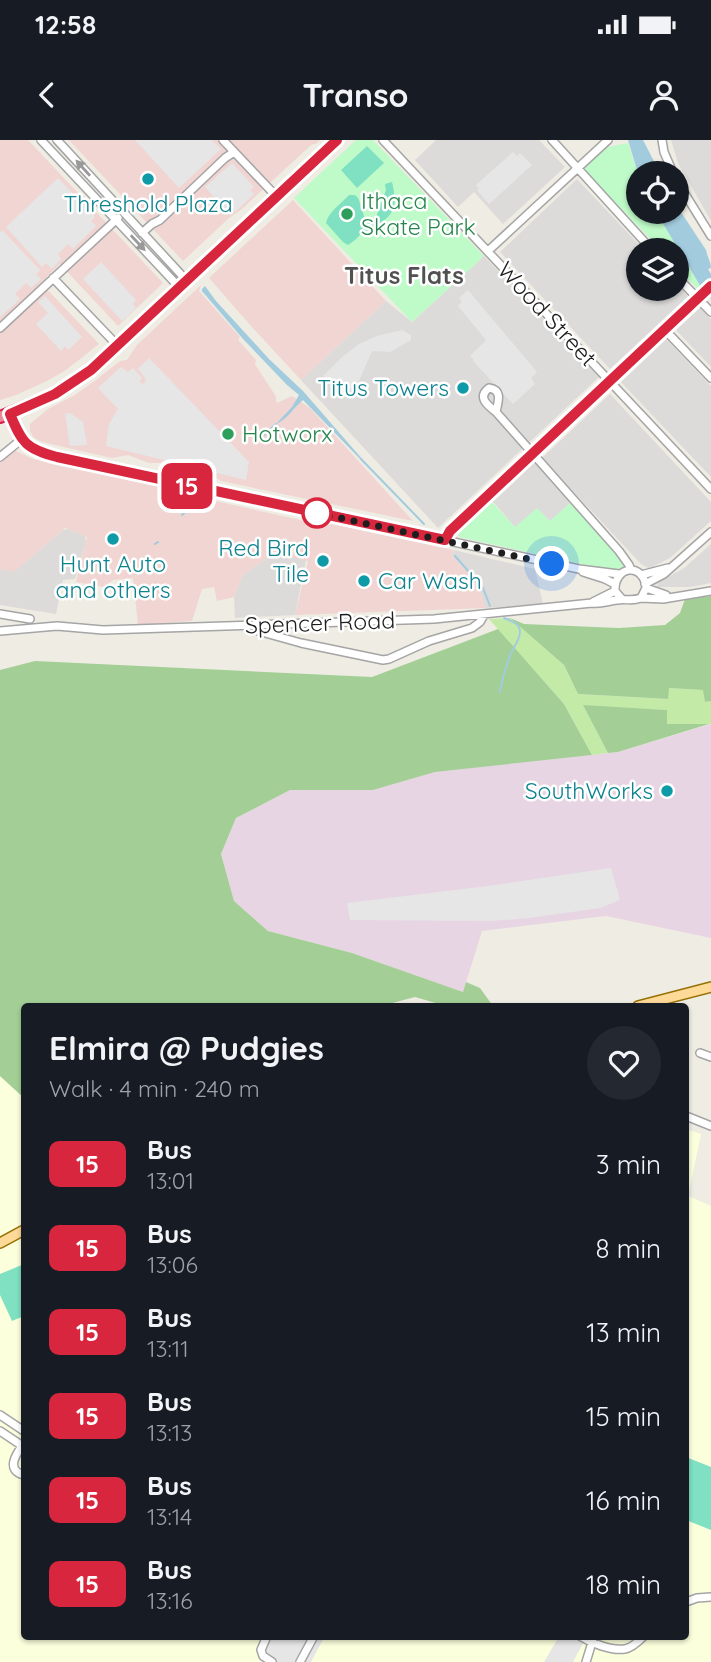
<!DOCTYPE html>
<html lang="en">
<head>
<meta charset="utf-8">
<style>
	:root { --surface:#171b24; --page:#242831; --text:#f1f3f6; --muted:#9ea1a6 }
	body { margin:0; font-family:Quicksand,sans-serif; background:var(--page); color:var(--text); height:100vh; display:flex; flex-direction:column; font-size:26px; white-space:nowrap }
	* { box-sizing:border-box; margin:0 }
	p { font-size:23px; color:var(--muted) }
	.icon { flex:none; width:38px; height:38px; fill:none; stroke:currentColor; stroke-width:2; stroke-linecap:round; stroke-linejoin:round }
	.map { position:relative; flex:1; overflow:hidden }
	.drawer { position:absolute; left:21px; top:863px; width:668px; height:637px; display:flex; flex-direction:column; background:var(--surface); border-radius:7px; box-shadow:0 2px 5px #0004 }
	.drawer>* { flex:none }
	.badge { padding:0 14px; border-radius:10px; font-size:24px; line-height:46px }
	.tools { position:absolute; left:626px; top:21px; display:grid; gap:14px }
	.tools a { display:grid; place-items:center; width:63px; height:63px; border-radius:50%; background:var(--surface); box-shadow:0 2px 5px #0004; font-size:35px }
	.you { position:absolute; width:35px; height:35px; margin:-18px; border:5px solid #fff; border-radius:50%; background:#1a73e8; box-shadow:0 0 0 10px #1a73e833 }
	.map>.badge { position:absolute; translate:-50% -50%; box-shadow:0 0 0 4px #fff }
	.round { display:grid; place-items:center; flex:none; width:74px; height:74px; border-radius:37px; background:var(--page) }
	.head { display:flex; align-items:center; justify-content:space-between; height:119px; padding:0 28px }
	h1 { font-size:33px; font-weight:800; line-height:52px }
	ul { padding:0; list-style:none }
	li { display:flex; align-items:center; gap:21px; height:84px; padding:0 28px }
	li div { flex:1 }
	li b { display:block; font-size:26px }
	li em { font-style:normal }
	li .badge { min-width:77px; font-weight:700; text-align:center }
	.status { display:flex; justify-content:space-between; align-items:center; height:49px; padding:0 35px; background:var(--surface); direction:ltr }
	.status svg { height:19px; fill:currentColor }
	header { display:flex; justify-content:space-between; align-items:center; height:91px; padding:0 28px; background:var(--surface); font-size:32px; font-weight:800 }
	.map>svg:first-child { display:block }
</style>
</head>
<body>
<div class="status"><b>12:58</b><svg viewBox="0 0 49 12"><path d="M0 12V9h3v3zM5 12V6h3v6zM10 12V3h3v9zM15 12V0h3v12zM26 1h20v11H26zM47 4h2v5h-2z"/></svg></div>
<header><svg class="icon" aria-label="back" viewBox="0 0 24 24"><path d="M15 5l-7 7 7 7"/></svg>Transo<svg class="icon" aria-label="person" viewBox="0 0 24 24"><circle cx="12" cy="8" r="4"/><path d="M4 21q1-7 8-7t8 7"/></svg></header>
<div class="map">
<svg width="711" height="1522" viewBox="0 0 711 1522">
	<rect width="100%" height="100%" fill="#efece3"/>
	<path fill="#dcdbda" d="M436 0H539L565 27 503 84 474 52 458 67 415 20Z
		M671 0H711V81L678 23Z
		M577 39 644 110H639V149H677V145L688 156 610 229 500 112Z
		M483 115 599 237 438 388 301 240 386 161 412 182 481 119Z
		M700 168 711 179V227L676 190Z
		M666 199 711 246V337L621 242Z
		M610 254 711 362V381L670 418 652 427 648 428 641 424 542 318Z
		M532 316 570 363 550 382 515 387 489 357Z
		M68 389 85 396 86 402 75 439 63 440 56 474 0 465V428L16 430 63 390Z
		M711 404V443L690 447H657L658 442 683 429Z
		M454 410 535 429 543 464 486 468 479 448 467 431 452 416Z
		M274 413 306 420 295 475 235 478 234 457 243 435Z"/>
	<path fill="#f0d5d2" d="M0 0H28L163 143 118 186 60 124 41 143 99 204 66 230 47 241 16 255 0 260Z
		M69 0H320L317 3 311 5 242 69 229 78 183 121Z
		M293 60 386 161 301 240 251 186 209 138Z
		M201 145 199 151 240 197 238 200 256 220 255 224 275 255 277 263 292 256 310 268 413 381 221 341 214 336 204 332 170 323H149L128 315 112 318 42 302 33 297 30 291V284L48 269 75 255 96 240 120 221 127 220 137 205Z
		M14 310 33 319 208 357 211 360 327 386 332 384 454 410 452 416 467 431 479 448 486 468 295 475 308 421 274 413 243 435 234 457 217 461 214 447 202 449 192 481 138 485 133 438 113 440 104 447 76 442 87 397 68 389 65 388 14 432 0 429V322Z"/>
	<path fill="#e8d5e3" d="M711 584V798L606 776 482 791 463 852 352 813 268 791 234 761 221 714 236 678 290 650H373L435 632 618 612Z"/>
	<path fill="#fcffdc" d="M0 936 24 958V1496H686V989L701 994 688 1056 711 1066V1522H0Z"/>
	<path fill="#c3eba7" d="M510 478 564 525 578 554 668 559V548L704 550 705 562 711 561V584H667L666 570 584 566 608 613 592 615 564 564 489 479Z"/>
	<path fill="#a3cf97" d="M711 456V561L705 562 703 550 669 548 668 559 578 554 564 525 510 478 524 484 619 488 665 485 680 473 685 459Z
		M498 489 564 564 592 615 435 632 373 650H290L236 678 221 714 234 761 268 791 352 813 463 852 466 842 480 848 493 866H446L415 857 381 866H24V958L0 936V530L35 521 372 537Z
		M583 565 667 570V584H709L618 612 608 613Z"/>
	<path fill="#bffbc8" d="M356 0H373L483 115 481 119 412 182 294 58Z
		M628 3 639 37V72H656L701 147 698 149 677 128V110H661L582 28 603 8Z
		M490 360 515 387 537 368 550 381 570 363 618 415 626 428 613 431 459 397 457 393 458 390Z"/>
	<path fill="#7fe0c2" d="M367 6 384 23 357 48 341 30Z
		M392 42C397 64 397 72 377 86 372 89 366 91 361 94 357 98 353 102 348 105L343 102 326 83C328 72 341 64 349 55 352 55 356 54 358 58 359 59 365 79 366 83L376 77 386 50 385 44Z
		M24 1124V1176L12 1181 0 1155V1134Z
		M686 1317 711 1327V1390L686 1380Z"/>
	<path fill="#e6e6e6" d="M135 0H212L221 9 179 48Z
		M513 12 517 16 520 13 532 25 489 64 477 50 479 48 476 45Z
		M232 23 254 47 250 50 254 54 235 72 232 68 228 72 205 47Z
		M58 38 95 77 91 81 96 86 73 109 68 104 58 114 61 119 52 129 46 123 42 127 6 87Z
		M2 90 40 130 36 134 41 139 31 148 26 143 15 154 20 159 0 177V93Z
		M101 122 136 160 133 164 136 168 122 181 83 139Z
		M468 150 537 232 531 238 535 244 513 264 473 221 474 220 470 216 486 200 458 166 462 162 459 158Z
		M45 156 82 197 68 210 65 206 61 211 36 184 48 173 38 162Z
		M402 190 411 195V200L390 212 372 211 359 241 342 256 323 236 342 217 359 204 377 196Z
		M149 218 249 322 246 340 106 306 109 284 118 269 98 248 121 227 128 232 133 228 142 238 139 242 144 244 146 239 138 229Z
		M70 273 83 282 87 305 70 306 65 274Z
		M611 728 620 760 600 768 529 778 491 781 350 780 347 763 488 746Z
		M263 1496H325L311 1522H264L258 1518V1507Z
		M556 1496H587L573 1522H544L558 1498Z"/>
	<path fill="#a2ccde" d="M628 0H643L660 33H639V37Z
		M677 66 706 110C707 116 711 122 711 128L708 129 711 134V159L701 147 656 72H677Z
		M205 146 216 161 269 219 303 251 363 320 362 321 303 260C294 267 287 280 276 284L292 267 299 255 287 245 243 199 202 151V149Z"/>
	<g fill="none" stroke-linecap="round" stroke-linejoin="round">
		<path stroke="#a2ccde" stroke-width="2" d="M264 295 276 284
			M361 319 424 384
			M182 375 201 358
			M155 404 158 402
			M455 416 483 448 490 466
			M500 552C502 539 506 526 511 513 514 507 520 499 520 492 520 483 511 481 504 478"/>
		<defs>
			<path id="minor" d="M41 0 179 147
				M57 0 187 141
				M223 0 276 56
				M383 0 711 349
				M552 0 652 110
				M662 0 664 12 673 33
				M677 41 711 96
				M142 93 152 84 160 80 225 18 234 12
				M488 111 608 0
				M677 137 711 172
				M53 138 118 206
				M0 188 118 78
				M665 190 711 238
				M489 248C503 250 498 262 496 272 487 265 477 257 489 248Z
				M496 272 619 411 629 425 631 430
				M10 274C17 291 23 305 41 313L579 429 619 434
				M0 317 22 299
				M445 400 450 391 711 146
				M583 432 605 439 615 444
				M641 435 668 428
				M645 444 664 434 711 392
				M646 448 666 455
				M641 458 663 459 711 451
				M622 459 615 451C614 426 642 422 646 446
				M593 462 615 451
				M0 474 30 479
				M255 485 258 491 301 503 383 520 389 519 429 501 472 488 480 482 484 475
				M0 491 57 486 103 490 434 479 592 463C602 464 608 461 617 460 627 458 630 462 641 458L646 448
				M700 913 711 917
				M686 976 711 986
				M0 1275 24 1291
				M0 1291 24 1307
				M24 1303C16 1314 5 1330 24 1335
				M686 1462 697 1458 711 1457
				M267 1496 261 1510 263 1516 272 1522
				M580 1496C591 1503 611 1511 625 1509 632 1508 639 1501 644 1496
				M300 1522 314 1496
				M586 1522 594 1496"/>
			<path id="major" d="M638 866 711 847
				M0 1103 24 1090"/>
			<path id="highway" d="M0 277 55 254 91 230 337 0"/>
		</defs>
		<use href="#minor" stroke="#a5a5a5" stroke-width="10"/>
		<use href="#major" stroke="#977100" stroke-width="12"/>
		<use href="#highway" stroke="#de2051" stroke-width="14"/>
		<use href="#minor" stroke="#fff" stroke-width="7"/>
		<use href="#major" stroke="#feda99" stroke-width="9"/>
		<use href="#highway" stroke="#e98993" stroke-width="10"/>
	</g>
	<defs><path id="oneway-solid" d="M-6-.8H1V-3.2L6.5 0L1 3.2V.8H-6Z" transform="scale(1.75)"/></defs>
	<g fill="#9a9a9a">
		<use href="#oneway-solid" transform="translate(83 28) rotate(-132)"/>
		<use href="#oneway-solid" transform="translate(138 103) rotate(47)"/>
	</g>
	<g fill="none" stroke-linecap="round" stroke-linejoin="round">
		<defs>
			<path id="line" d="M337 0 91 230 55 254 10 274C22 303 26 309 57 317L445 400 450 391 711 146"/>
		</defs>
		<use href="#line" stroke="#fff" stroke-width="16"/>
		<use href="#line" stroke="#d7263d" stroke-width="10"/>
		<path stroke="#1e1e1e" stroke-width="7" stroke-dasharray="0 12.6" d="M317 373 552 424"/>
	</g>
	<g fill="#0f9aa8" stroke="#fff" stroke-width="2.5">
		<circle cx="148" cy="39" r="7"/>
		<circle cx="463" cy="248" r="7"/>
		<circle cx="113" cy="399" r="7"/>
		<circle cx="323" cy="421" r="7"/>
		<circle cx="364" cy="441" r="7"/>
		<circle cx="667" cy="651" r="7"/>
	</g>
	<g fill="#2e9e5b" stroke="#fff" stroke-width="2.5">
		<circle cx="347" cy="74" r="7"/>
		<circle cx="228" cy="294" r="7"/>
	</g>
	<circle fill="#fff" stroke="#d7263d" stroke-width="3.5" cx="317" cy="373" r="14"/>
	<g text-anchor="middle" stroke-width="5" stroke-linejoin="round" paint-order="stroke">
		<g font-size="23" fill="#27864d" stroke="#fff" text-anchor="start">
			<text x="361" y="69">Ithaca<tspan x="361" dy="26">Skate Park</tspan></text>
			<text x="242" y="302">Hotworx</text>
		</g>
		<g font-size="23" fill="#0d838f" stroke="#fff" text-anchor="end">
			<text x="148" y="72" text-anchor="middle">Threshold Plaza</text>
			<text x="449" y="256">Titus Towers</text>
			<text x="309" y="416">Red Bird<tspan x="309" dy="26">Tile</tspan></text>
			<text x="113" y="432" text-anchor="middle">Hunt Auto<tspan x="113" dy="26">and others</tspan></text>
			<text x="378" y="449" text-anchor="start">Car Wash</text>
			<text x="653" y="659">SouthWorks</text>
		</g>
		<g font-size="23" fill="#1e1e1e" stroke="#fff">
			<text transform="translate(547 174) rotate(47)" y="8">Wood Street</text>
			<text transform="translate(320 483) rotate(-2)" y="8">Spencer Road</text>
		</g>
		<g font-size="24" font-weight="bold" fill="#515151" stroke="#fff">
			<text x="404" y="144">Titus Flats</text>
		</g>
	</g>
</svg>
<div class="tools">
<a><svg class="icon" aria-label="locate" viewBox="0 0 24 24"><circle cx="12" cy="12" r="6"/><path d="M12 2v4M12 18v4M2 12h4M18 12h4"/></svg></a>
<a><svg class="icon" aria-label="layers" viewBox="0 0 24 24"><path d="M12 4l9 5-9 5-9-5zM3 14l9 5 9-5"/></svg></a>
</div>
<div class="you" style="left:552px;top:424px"></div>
<b class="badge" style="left:187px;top:346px;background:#d7263d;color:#fff">15</b>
<section class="drawer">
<div class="head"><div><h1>Elmira @ Pudgies</h1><p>Walk · 4 min · 240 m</p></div><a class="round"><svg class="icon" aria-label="heart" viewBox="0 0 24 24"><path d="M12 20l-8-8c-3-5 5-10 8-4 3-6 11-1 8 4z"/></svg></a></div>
<ul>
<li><span class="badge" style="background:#d7263d;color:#fff">15</span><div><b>Bus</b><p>13:01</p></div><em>3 min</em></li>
<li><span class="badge" style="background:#d7263d;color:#fff">15</span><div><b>Bus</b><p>13:06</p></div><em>8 min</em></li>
<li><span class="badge" style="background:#d7263d;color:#fff">15</span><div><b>Bus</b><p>13:11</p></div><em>13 min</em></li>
<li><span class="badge" style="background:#d7263d;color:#fff">15</span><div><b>Bus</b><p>13:13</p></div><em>15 min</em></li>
<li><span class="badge" style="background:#d7263d;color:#fff">15</span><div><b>Bus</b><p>13:14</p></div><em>16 min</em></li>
<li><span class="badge" style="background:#d7263d;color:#fff">15</span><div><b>Bus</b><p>13:16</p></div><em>18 min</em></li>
</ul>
</section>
</div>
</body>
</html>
